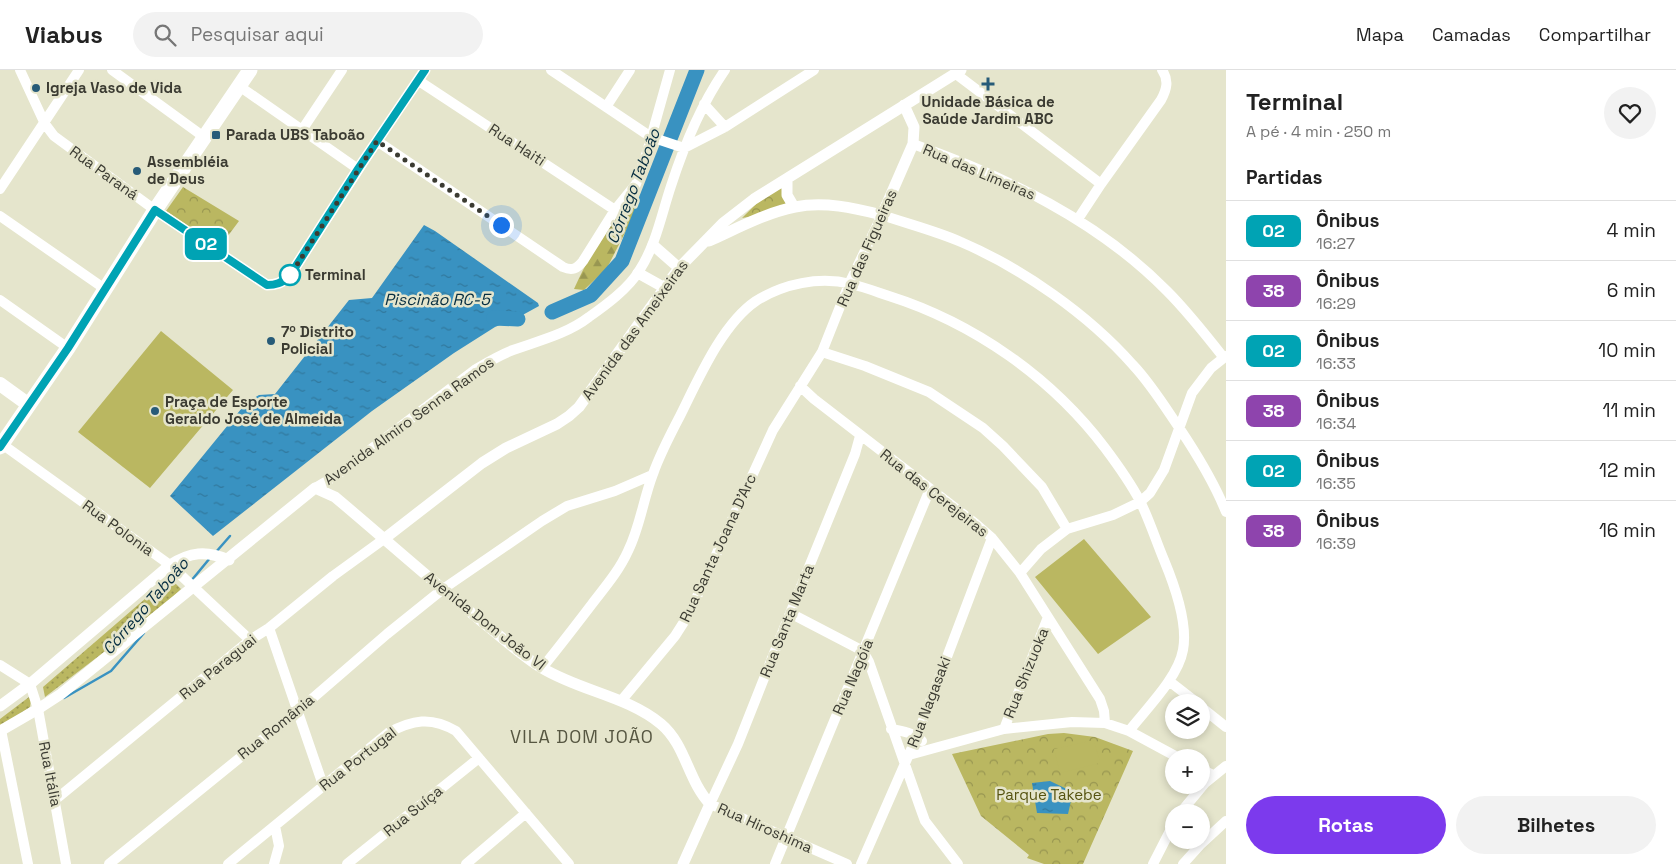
<!DOCTYPE html>
<html lang="pt">
<head>
<meta charset="utf-8">
<style>
	:root { --surface:#fff; --page:#f2f2f2; --text:#222; --muted:#767676; --line:#e0e0e0; --accent:#7c3aed }
	body { margin:0; font-family:"Space Grotesk",sans-serif; background:var(--page); color:var(--text); height:100vh; display:flex; flex-direction:column; font-size:19px; white-space:nowrap }
	* { box-sizing:border-box; margin:0 }
	p { font-size:16px; color:var(--muted) }
	.icon { flex:none; width:28px; height:28px; fill:none; stroke:currentColor; stroke-width:2; stroke-linecap:round; stroke-linejoin:round }
	.map { position:relative; flex:1; overflow:hidden }
	.sheet { display:flex; flex-direction:column; background:var(--surface); width:450px }
	.sheet>* { flex:none }
	.badge { padding:0 10px; border-radius:8px; font-size:18px; line-height:32px }
	.controls { position:absolute; left:1165px; top:624px; display:grid; gap:10px }
	.controls a { display:grid; place-items:center; width:45px; height:45px; border-radius:50%; background:var(--surface); box-shadow:0 2px 8px #0003; font-size:25px }
	.you { position:absolute; width:25px; height:25px; margin:-12px; border:4px solid #fff; border-radius:50%; background:#1a73e8; box-shadow:0 0 0 8px #1a73e833 }
	.map>.badge { position:absolute; translate:-50% -50%; box-shadow:0 0 0 2px #fff }
	h2 { padding:0 20px; font-size:19px; line-height:45px }
	.round { display:grid; place-items:center; flex:none; width:52px; height:52px; border-radius:26px; background:var(--page) }
	.summary { display:flex; align-items:center; justify-content:space-between; height:85px; padding:0 20px }
	h1 { font-size:24px; font-weight:700; line-height:38px }
	.button { display:flex; gap:10px; margin-top:auto; padding:10px 20px }
	.button a { flex:1; height:58px; border-radius:30px; background:var(--accent); color:#fff; font-size:20px; font-weight:700; line-height:58px; text-align:center }
	.button a+a { background:var(--page); color:var(--text) }
	ul { padding:0; list-style:none }
	li { display:flex; align-items:center; gap:15px; height:60px; padding:0 20px; border-top:1px solid var(--line) }
	li div { flex:1 }
	li b { display:block; font-size:19px }
	li em { font-style:normal }
	li .badge { min-width:55px; font-weight:700; text-align:center }
	header { display:flex; align-items:center; gap:30px; box-sizing:border-box; height:70px; padding:0 25px; background:var(--surface); border-bottom:1px solid var(--line) }
	header strong { font-size:24px }
	nav { display:flex; gap:28px; margin-inline-start:auto; font-size:18px }
	.search { width:350px; height:45px; background:var(--page); display:flex; align-items:center; gap:12px; box-sizing:border-box; padding:0 18px; border-radius:28px; color:var(--muted); font-size:19px }
	main { display:flex; flex:1; min-height:0 }
	.map>svg:first-child { display:block }
</style>
</head>
<body>
<header>
<strong>Viabus</strong>
<div class="search"><svg class="icon" aria-label="search" viewBox="0 0 24 24"><circle cx="10" cy="10" r="6"/><path d="M15 15l6 6"/></svg>Pesquisar aqui</div>
<nav><a>Mapa</a><a>Camadas</a><a>Compartilhar</a></nav>
</header>
<main>
<div class="map">
<svg width="1226" height="794" viewBox="0 0 1226 794">
	<defs>
		<pattern id="grass-dots" width="8" height="8" patternUnits="userSpaceOnUse" patternTransform="scale(1.25)"><rect width="8" height="8" fill="#bab761"/><path d="M2 2h.1M6 6h.1" fill="none" stroke="#989651" stroke-width="1.8" stroke-linecap="round"/></pattern>
		<pattern id="forest-firs" width="22" height="20" patternUnits="userSpaceOnUse" patternTransform="scale(1.25)"><rect width="22" height="20" fill="#bab761"/><path d="M5 1l3.5 6h-7zM16 11l3.5 6h-7z" fill="#989651"/></pattern>
		<pattern id="park-crowns" width="20" height="18" patternUnits="userSpaceOnUse" patternTransform="scale(1.25)"><rect width="20" height="18" fill="#bab761"/><path d="M2 6a3 3 0 1 1 6 0M12 15a3 3 0 1 1 6 0" fill="none" stroke="#989651"/></pattern>
		<pattern id="water-ripples" width="26" height="14" patternUnits="userSpaceOnUse" patternTransform="scale(1.25)"><rect width="26" height="14" fill="#3992c1"/><path d="M2 4q2-2 4 0t4 0M15 11q2-2 4 0t4 0" fill="none" stroke="#31789d"/></pattern>
	</defs>
	<rect width="100%" height="100%" fill="#e5e5cc"/>
	<path fill="url(#grass-dots)" d="M168 509 174 512 181 519 163 537 45 627 43 617Z
		M29 627 31 630 30 637 0 658V649Z"/>
	<path fill="url(#forest-firs)" d="M627 134 633 136 636 141 607 198 584 220 574 219C587 189 606 160 627 134Z"/>
	<path fill="url(#park-crowns)" d="M785 115 790 137 766 144 742 148 757 133Z
		M183 117 239 151 219 178 166 141Z
		M1064 663 1095 667 1133 681 1083 794H1044L1027 788 1029 785 981 746 952 684 1048 664Z"/>
	<path fill="#bab761" d="M161 261 233 320 150 418 78 362Z
		M1084 469 1151 547 1098 584 1035 507Z
		M1094 670 1100 693 1060 703 1054 679Z"/>
	<path fill="url(#water-ripples)" d="M424 155 435 161 538 233 539 236 519 247 495 257 454 283 372 341 213 466 170 426 246 333 259 325 275 324 349 230 372 228Z
		M1050 711 1073 722 1068 744 1037 743 1032 713Z"/>
	<g fill="none" stroke-linecap="round" stroke-linejoin="round">
		<path stroke="#3992c1" stroke-width="2.5" d="M216 482 230 466
			M191 511 210 488
			M64 628 111 601 144 563"/>
		<path stroke="#3992c1" stroke-width="15" d="M552 242 591 225 622 191 697 0
			M494 248 518 249"/>
		<path stroke="#fff" stroke-width="10" d="M20 0 45 54 54 66 155 140 267 215C276 215 281 213 289 207L377 71 425 0
			M112 0 204 67
			M551 0 651 67 684 78 725 57 814 0
			M956 4 1101 114
			M419 11 615 140
			M239 16 358 99
			M704 34 725 57
			M606 37 630 0
			M302 60 342 0
			M377 71 563 197C572 201 577 199 583 191L615 140 636 114 647 82 670 0
			M913 74C1007 107 1097 150 1167 221 1188 242 1206 265 1224 288
			M0 119 79 0
			M0 146 105 219
			M1078 149 1101 114 1161 30C1167 19 1169 10 1162 0
			M0 230 68 278
			M822 282 865 296 929 322 983 358 1003 376 1042 417 1067 459
			M800 316 814 329 976 454 992 468 1020 503 1100 629 1104 641 1105 653
			M2 374 170 495 250 570
			M315 418 337 405 476 299C488 292 500 285 513 280 538 271 567 264 589 247 606 235 628 219 639 201 656 175 661 146 671 116 684 76 700 36 725 0
			M1020 503 1041 479 1067 459 1113 445 1140 432 1150 423 1164 400 1192 323 1211 298 1226 286
			M790 543 863 581 869 592 921 740 925 751 958 794
			M269 558 323 715
			M0 595 30 614 38 639 66 794
			M542 598C559 577 576 555 592 534 605 517 619 501 628 481 640 457 643 430 653 404 660 384 670 365 680 346 698 310 722 254 756 231 783 214 819 206 851 214 864 217 877 222 889 226 974 253 1051 307 1105 378 1117 394 1130 412 1140 431 1149 449 1156 471 1164 490 1174 514 1188 554 1183 580 1178 608 1146 639 1129 661
			M1169 611 1196 632
			M621 631 675 566 689 544 773 360 822 282 849 214 882 145C908 154 936 161 961 172 1022 198 1089 245 1133 295 1151 314 1165 337 1180 359 1198 386 1214 412 1226 442
			M1201 637 1226 657
			M891 659C903 661 914 663 922 671
			M1004 659 1048 547
			M1 660 28 794
			M909 685 1004 659 1072 652 1105 653 1129 661 1179 688
			M1201 699 1213 705
			M55 730 250 570 269 558 333 506 384 469
			M1181 742 1205 713 1226 696
			M109 794 306 634 387 564 443 519 542 451 567 436 615 421 652 405
			M228 794 388 663C412 650 431 646 456 661L569 794
			M274 794 279 776 275 756
			M347 794 479 688
			M466 794 526 743
			M775 794 930 419
			M847 794 710 734 738 674 780 568 855 384 860 366
			M861 794 917 666 992 468
			M1153 794 1174 753
			M1183 794 1201 774 1226 751"/>
		<path stroke="#fff" stroke-width="11" d="M787 109V125L794 137
			M709 171C736 159 765 143 795 137 824 131 854 138 882 145L913 74 914 57 904 35
			M653 175 679 198
			M638 203 665 218
			M384 469 482 393 506 378 557 354 569 346 579 337 679 198 723 153 754 129 961 0
			M0 636 30 614 170 495C190 482 206 480 229 490
			M0 661 38 639 61 624 315 418 335 427C385 469 434 513 485 554 504 569 522 586 542 598 580 621 627 626 661 654 686 675 688 711 710 734L683 794"/>
		<path stroke="#fff" stroke-width="14" d="M0 314 29 335"/>
		<path stroke="#fff" stroke-width="15" d="M0 377 68 278 155 140 250 0"/>
	</g>
	<g fill="none" stroke-linecap="round" stroke-linejoin="round">
		<defs>
			<path id="line" d="M0 377 68 278 155 140 267 215C276 215 281 213 289 207L358 99 425 0"/>
		</defs>
		<use href="#line" stroke="#fff" stroke-width="11"/>
		<use href="#line" stroke="#00a3b4" stroke-width="8"/>
		<path stroke="#3b3b32" stroke-width="5" stroke-dasharray="0 9" d="M290 205 289 207 377 71 501 155"/>
	</g>
	<g fill="#275b78" stroke="#e5e5cc" stroke-width="2">
		<path d="M985.5 6.5h5v5h5v5h-5v5h-5v-5h-5v-5h5z"/>
		<circle cx="36" cy="18" r="5"/>
		<rect x="211" y="60" width="10" height="10" rx="2.5"/>
		<circle cx="137" cy="101" r="5"/>
		<circle cx="271" cy="271" r="5"/>
		<circle cx="155" cy="341" r="5"/>
	</g>
	<circle fill="#fff" stroke="#00a3b4" stroke-width="2.5" cx="290" cy="205" r="10"/>
	<g text-anchor="middle" stroke-width="5" stroke-linejoin="round" paint-order="stroke">
		<g font-size="15" font-weight="bold" fill="#3b3b32" stroke="#e5e5cc" text-anchor="start">
			<text x="46" y="23">Igreja Vaso de Vida</text>
			<text x="988" y="37" text-anchor="middle">Unidade Básica de<tspan x="988" dy="17">Saúde Jardim ABC</tspan></text>
			<text x="226" y="70">Parada UBS Taboão</text>
			<text x="147" y="97">Assembléia<tspan x="147" dy="17">de Deus</tspan></text>
			<text x="281" y="267">7º Distrito<tspan x="281" dy="17">Policial</tspan></text>
			<text x="165" y="337">Praça de Esporte<tspan x="165" dy="17">Geraldo José de Almeida</tspan></text>
		</g>
		<g font-size="15" fill="#3b3b32" stroke="#e5e5cc">
			<text transform="translate(517 75) rotate(33)" y="5">Rua Haiti</text>
			<text transform="translate(979 102) rotate(23)" y="5">Rua das Limeiras</text>
			<text transform="translate(104 103) rotate(36)" y="5">Rua Paraná</text>
			<text transform="translate(867 178) rotate(-66)" y="5">Rua das Figueiras</text>
			<text transform="translate(635 260) rotate(-54)" y="5">Avenida das Ameixeiras</text>
			<text transform="translate(409 351) rotate(-36)" y="5">Avenida Almiro Senna Ramos</text>
			<text transform="translate(934 423) rotate(38)" y="5">Rua das Cerejeiras</text>
			<text transform="translate(118 458) rotate(36)" y="5">Rua Polonia</text>
			<text transform="translate(718 478) rotate(-65)" y="5">Rua Santa Joana D'Arc</text>
			<text transform="translate(485 551) rotate(38)" y="5">Avenida Dom João VI</text>
			<text transform="translate(787 551) rotate(-68)" y="5">Rua Santa Marta</text>
			<text transform="translate(218 597) rotate(-39)" y="5">Rua Paraguai</text>
			<text transform="translate(1026 603) rotate(-68)" y="5">Rua Shizuoka</text>
			<text transform="translate(853 607) rotate(-67)" y="5">Rua Nagóia</text>
			<text transform="translate(929 632) rotate(-69)" y="5">Rua Nagasaki</text>
			<text transform="translate(276 657) rotate(-39)" y="5">Rua România</text>
			<text transform="translate(358 689) rotate(-38)" y="5">Rua Portugal</text>
			<text transform="translate(50 704) rotate(79)" y="5">Rua Itália</text>
			<text transform="translate(413 741) rotate(-39)" y="5">Rua Suíça</text>
			<text transform="translate(765 758) rotate(24)" y="5">Rua Hiroshima</text>
		</g>
		<g font-size="15" font-weight="bold" fill="#3b3b32" stroke="#e5e5cc" text-anchor="start">
			<text x="305" y="210">Terminal</text>
		</g>
		<g font-size="15" fill="#565311" stroke="#e5e5cc">
			<text x="1049" y="730">Parque Takebe</text>
		</g>
		<g font-size="16" font-style="italic" fill="#052d41" stroke="#e5e5cc">
			<text transform="translate(633 116) rotate(-69)" y="6">Córrego Taboão</text>
			<text x="437" y="235">Piscinão RC-5</text>
			<text transform="translate(145 536) rotate(-49)" y="6">Córrego Taboão</text>
		</g>
		<g font-size="18" letter-spacing="1" fill="#575742" stroke="#e5e5cc">
			<text x="582" y="673">VILA DOM JOÃO</text>
		</g>
	</g>
</svg>
<div class="controls">
<a><svg class="icon" aria-label="layers" viewBox="0 0 24 24"><path d="M12 4l9 5-9 5-9-5zM3 14l9 5 9-5"/></svg></a>
<a>+</a>
<a>−</a>
</div>
<div class="you" style="left:501px;top:155px"></div>
<b class="badge" style="left:206px;top:174px;background:#00a3b4;color:#fff">02</b>
</div>
<section class="sheet">
<div class="summary"><div><h1>Terminal</h1><p>A pé · 4 min · 250 m</p></div><a class="round"><svg class="icon" aria-label="heart" viewBox="0 0 24 24"><path d="M12 20l-8-8c-3-5 5-10 8-4 3-6 11-1 8 4z"/></svg></a></div>
<h2>Partidas</h2>
<ul>
<li><span class="badge" style="background:#00a3b4;color:#fff">02</span><div><b>Ônibus</b><p>16:27</p></div><em>4 min</em></li>
<li><span class="badge" style="background:#8e44ad;color:#fff">38</span><div><b>Ônibus</b><p>16:29</p></div><em>6 min</em></li>
<li><span class="badge" style="background:#00a3b4;color:#fff">02</span><div><b>Ônibus</b><p>16:33</p></div><em>10 min</em></li>
<li><span class="badge" style="background:#8e44ad;color:#fff">38</span><div><b>Ônibus</b><p>16:34</p></div><em>11 min</em></li>
<li><span class="badge" style="background:#00a3b4;color:#fff">02</span><div><b>Ônibus</b><p>16:35</p></div><em>12 min</em></li>
<li><span class="badge" style="background:#8e44ad;color:#fff">38</span><div><b>Ônibus</b><p>16:39</p></div><em>16 min</em></li>
</ul>
<div class="button"><a>Rotas</a><a>Bilhetes</a></div>
</section>
</main>
</body>
</html>
